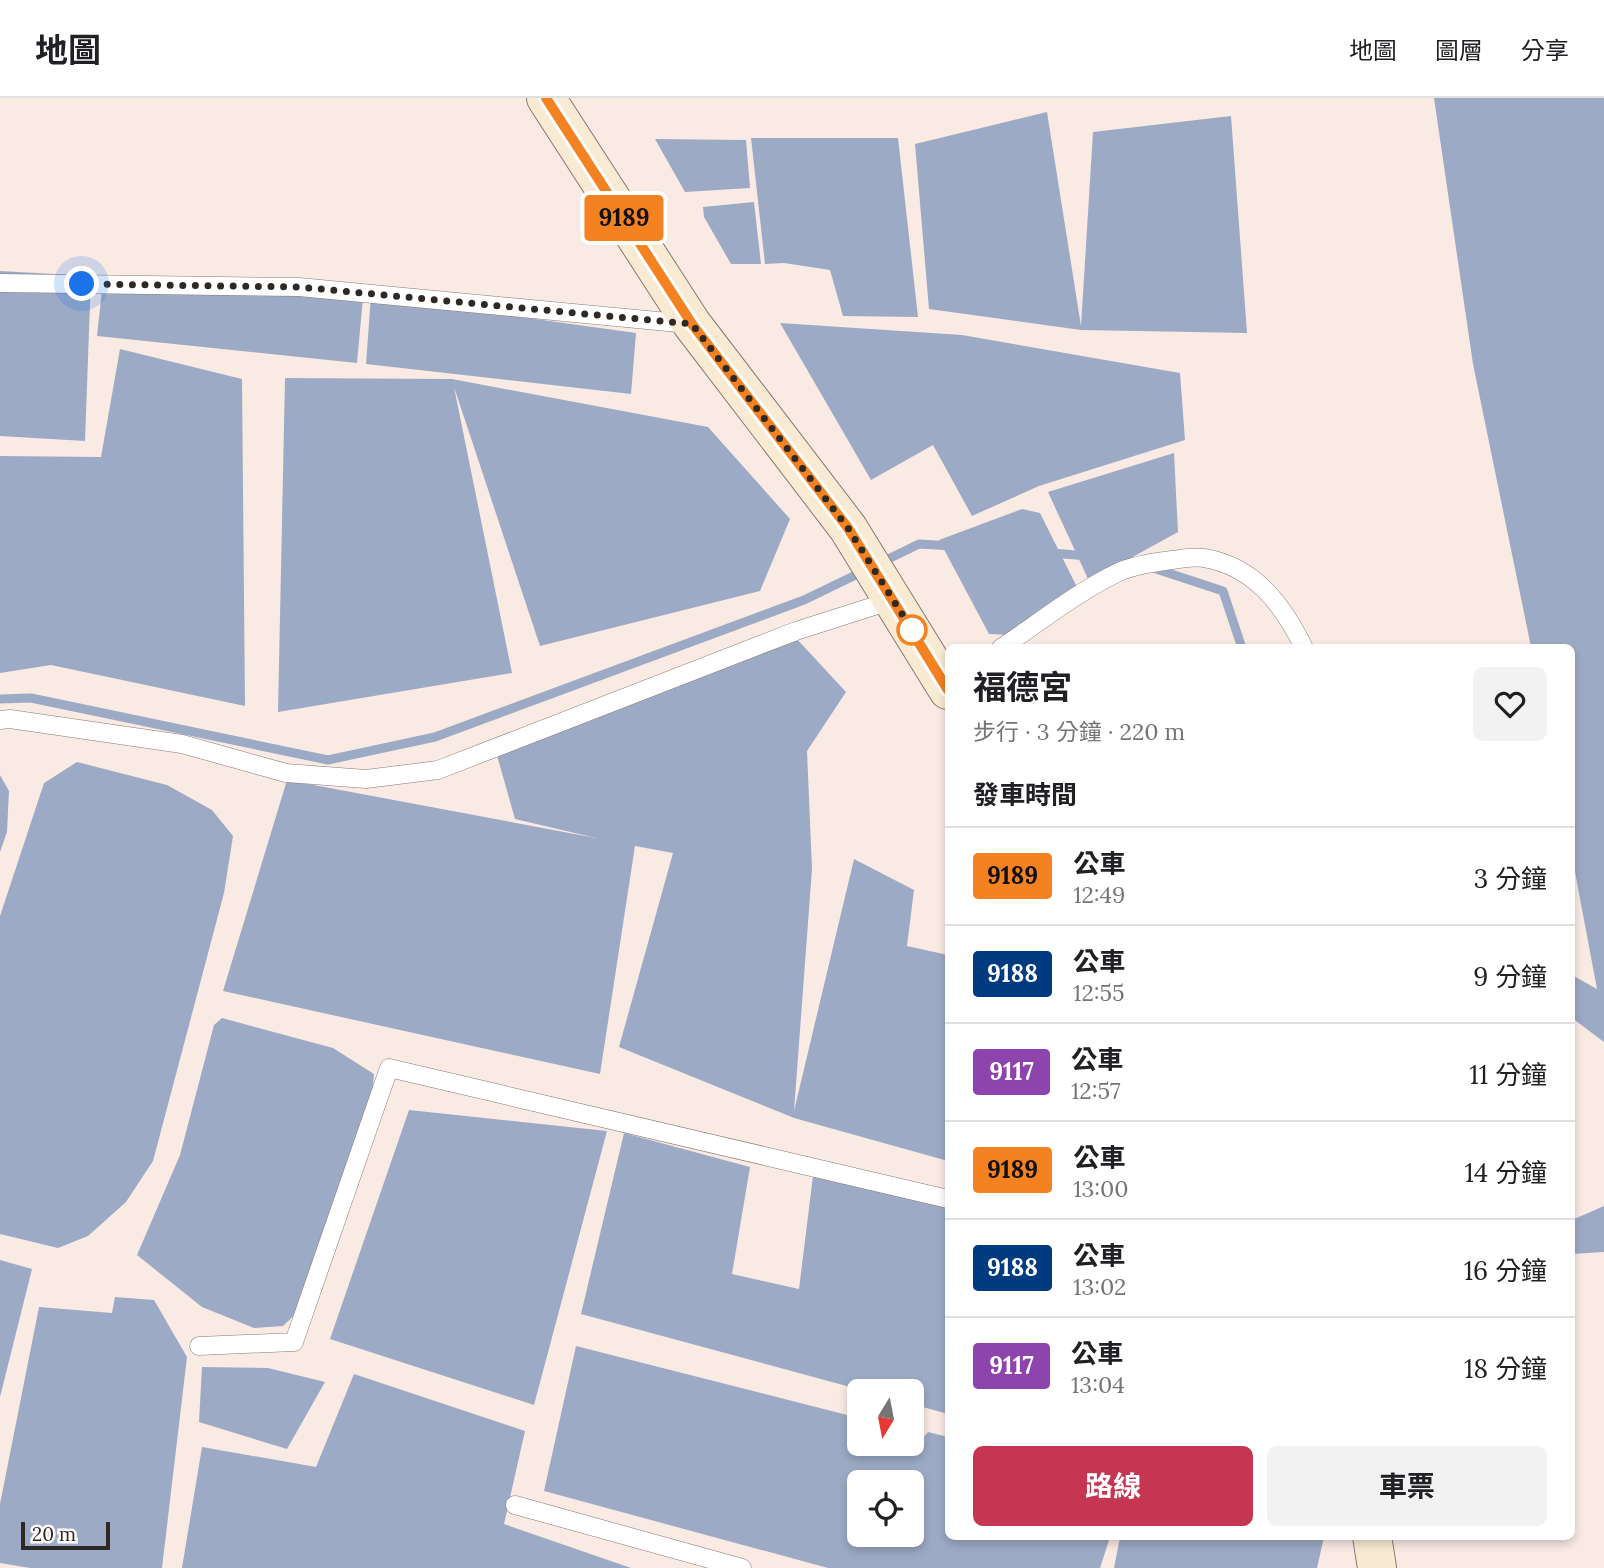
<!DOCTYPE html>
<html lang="zh-TW">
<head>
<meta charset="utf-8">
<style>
	:root { --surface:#fff; --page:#f2f2f2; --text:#202124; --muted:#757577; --line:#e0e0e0; --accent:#c63551 }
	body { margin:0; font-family:Lora,"Noto Sans TC",serif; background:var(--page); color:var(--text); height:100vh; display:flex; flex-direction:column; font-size:26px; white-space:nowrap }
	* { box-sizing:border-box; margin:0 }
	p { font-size:23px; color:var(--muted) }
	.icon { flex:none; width:38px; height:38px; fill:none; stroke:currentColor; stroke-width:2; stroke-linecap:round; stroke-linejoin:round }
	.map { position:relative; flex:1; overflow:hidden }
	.details { position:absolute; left:945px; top:546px; width:630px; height:896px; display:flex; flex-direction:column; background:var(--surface); border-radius:10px; box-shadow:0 4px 10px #0003 }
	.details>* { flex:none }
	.badge { padding:0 14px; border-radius:5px; font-size:24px; line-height:46px }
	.needle { width:46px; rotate:190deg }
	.fabs { position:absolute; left:847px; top:1281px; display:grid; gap:14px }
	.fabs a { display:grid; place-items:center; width:77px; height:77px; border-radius:10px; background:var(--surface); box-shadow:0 4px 10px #0003; font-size:35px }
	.scale { position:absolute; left:21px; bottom:18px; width:89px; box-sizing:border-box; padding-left:7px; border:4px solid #2f2926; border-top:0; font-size:19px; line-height:24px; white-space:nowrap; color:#2f2926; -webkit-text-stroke:5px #fefaf9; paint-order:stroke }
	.you { position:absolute; width:35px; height:35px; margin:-18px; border:5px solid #fff; border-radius:50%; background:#1a73e8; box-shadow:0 0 0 10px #1a73e833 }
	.map>.badge { position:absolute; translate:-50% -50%; box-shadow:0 0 0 4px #fff }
	h2 { padding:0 28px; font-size:26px; line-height:63px }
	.round { display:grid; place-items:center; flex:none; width:74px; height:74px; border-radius:10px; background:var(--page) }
	.summary { display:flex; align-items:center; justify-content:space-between; height:119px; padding:0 28px }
	h1 { font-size:33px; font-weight:700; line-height:52px }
	.action { display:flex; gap:14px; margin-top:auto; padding:14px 28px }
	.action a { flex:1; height:80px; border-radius:10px; background:var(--accent); color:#fff; font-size:28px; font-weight:700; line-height:80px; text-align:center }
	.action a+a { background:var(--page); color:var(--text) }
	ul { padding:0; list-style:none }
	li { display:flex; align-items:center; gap:21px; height:98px; padding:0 28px; border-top:2px solid var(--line) }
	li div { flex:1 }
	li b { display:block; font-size:26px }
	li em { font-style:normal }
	li .badge { min-width:77px; font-weight:700; text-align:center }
	header { display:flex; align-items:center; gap:42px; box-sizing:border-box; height:98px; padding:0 35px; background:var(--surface); border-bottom:2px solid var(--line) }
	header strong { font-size:33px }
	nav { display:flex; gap:38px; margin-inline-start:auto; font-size:24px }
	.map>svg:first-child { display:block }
</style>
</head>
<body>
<header>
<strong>地圖</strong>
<nav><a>地圖</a><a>圖層</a><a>分享</a></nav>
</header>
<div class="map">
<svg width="1604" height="1470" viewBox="0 0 1604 1470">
	<rect width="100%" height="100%" fill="#faeae4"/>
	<path fill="#9daac5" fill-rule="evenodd" d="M1434 0H1604V944L1572 920V877L1597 891 1572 758V550L1531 549 1473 266Z
		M1047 14 1081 228 1093 34 1231 18 1247 235 1081 232 929 211 915 46Z
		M751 40H898L918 219 843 218 830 172 784 165 765 166Z
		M655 41 746 42 750 90 685 94Z
		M754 104 761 166H731L704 119 703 109Z
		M0 173 91 178 85 343 0 338Z
		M290 187 363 200 357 265 97 238 102 192Z
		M371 198 636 235 631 296 366 266Z
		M780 225 962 237 1180 275 1185 342 1039 388 972 418 933 347 871 382Z
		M120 251 242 281 245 608 51 567 0 575V358L101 359Z
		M285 280 452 281 708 329 790 421 760 493 540 548 454 289 512 575 278 614Z
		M1174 355 1178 434 1089 483 1048 394Z
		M1022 411 1040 415 1078 491 1011 537 989 536 939 442Z
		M795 539 846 594 807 653 812 771 794 1013 854 761 914 792 907 848 948 857V1063L794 1020 619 949 673 755 635 748 600 976 223 893 287 682 596 740 515 721 496 654Z
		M77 664 167 687 212 712 233 738 224 795 153 1063 126 1104 88 1138 58 1150 0 1136V818L44 685Z
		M0 677 9 693 7 734 0 754Z
		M222 920 333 950 374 976 371 1010 303 1209 283 1228 254 1230 202 1209 137 1157 180 1057 214 927Z
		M409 1012 607 1033 534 1307 330 1241Z
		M624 1035 750 1069 732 1176 799 1191 813 1078 948 1110V1316L912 1306V1293H865L581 1216Z
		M1604 1108V1154L1572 1156V1122Z
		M0 1162 32 1171 0 1299Z
		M115 1199 154 1202 187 1259 162 1470H30L0 1465V1406L39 1209 112 1215Z
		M576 1248 859 1320V1346H893L908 1358 928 1334 948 1339V1438L1110 1439 1100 1470H828L544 1393ZM859 1384H912V1437H859Z
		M202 1269 268 1270 325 1284 287 1351 199 1324Z
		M354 1276 525 1333 504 1426 631 1470H182L202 1349 316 1369Z
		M1120 1439V1438L1324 1439 1317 1470H1114Z"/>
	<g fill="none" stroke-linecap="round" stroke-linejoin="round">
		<path stroke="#9daac5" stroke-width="9" d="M1051 455 1089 458
			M880 465 919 446 953 448
			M1150 469 1223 493 1242 550
			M0 601 31 600 328 662 435 639 804 502 864 473"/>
		<defs>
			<path id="lane" d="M0 185 299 189 689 226
				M1001 550C1040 524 1077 494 1119 474 1134 467 1156 464 1172 462 1182 461 1194 458 1204 460 1254 468 1283 507 1304 550
				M0 622 10 621 182 646 286 675 366 681 438 672 796 533 893 502
				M199 1248 294 1244 389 970 948 1101
				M515 1407 742 1470"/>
			<path id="secondary" d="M546 0 692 226 848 430 948 592
				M1372 1438 1377 1470"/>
		</defs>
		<use href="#lane" stroke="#877973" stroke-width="19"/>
		<use href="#secondary" stroke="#877973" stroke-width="40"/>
		<use href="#lane" stroke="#fff" stroke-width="18"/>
		<use href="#secondary" stroke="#f9ead4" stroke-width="38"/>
	</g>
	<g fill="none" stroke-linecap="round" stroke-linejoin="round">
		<defs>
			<path id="line" d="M546 0 692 226 848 430 948 592"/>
		</defs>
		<use href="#line" stroke="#fff" stroke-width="16"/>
		<use href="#line" stroke="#f58220" stroke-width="10"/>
		<path stroke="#2f2926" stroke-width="7" stroke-dasharray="0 12.6" d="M82 186 299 189 692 226 848 430 912 532"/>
	</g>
	<circle fill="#fff" stroke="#f58220" stroke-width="3.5" cx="912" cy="532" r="14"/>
</svg>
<div class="fabs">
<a><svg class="needle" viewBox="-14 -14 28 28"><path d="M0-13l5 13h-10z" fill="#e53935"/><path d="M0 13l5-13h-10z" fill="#757577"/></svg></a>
<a><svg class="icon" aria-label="locate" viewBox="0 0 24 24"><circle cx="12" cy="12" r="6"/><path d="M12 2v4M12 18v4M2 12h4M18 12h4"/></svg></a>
</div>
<div class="scale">20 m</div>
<div class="you" style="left:82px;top:186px"></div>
<b class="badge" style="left:624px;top:120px;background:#f58220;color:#111">9189</b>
<section class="details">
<div class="summary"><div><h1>福德宮</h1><p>步行 · 3 分鐘 · 220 m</p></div><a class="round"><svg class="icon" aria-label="heart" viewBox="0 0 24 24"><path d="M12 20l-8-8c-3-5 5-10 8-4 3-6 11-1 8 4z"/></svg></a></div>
<h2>發車時間</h2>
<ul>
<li><span class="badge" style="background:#f58220;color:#111">9189</span><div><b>公車</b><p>12:49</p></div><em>3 分鐘</em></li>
<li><span class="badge" style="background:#003b80;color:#fff">9188</span><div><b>公車</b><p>12:55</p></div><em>9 分鐘</em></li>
<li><span class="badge" style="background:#8e44ad;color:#fff">9117</span><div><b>公車</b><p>12:57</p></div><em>11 分鐘</em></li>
<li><span class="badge" style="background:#f58220;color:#111">9189</span><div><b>公車</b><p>13:00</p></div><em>14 分鐘</em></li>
<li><span class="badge" style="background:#003b80;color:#fff">9188</span><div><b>公車</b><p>13:02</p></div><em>16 分鐘</em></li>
<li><span class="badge" style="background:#8e44ad;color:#fff">9117</span><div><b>公車</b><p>13:04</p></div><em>18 分鐘</em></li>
</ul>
<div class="action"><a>路線</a><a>車票</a></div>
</section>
</div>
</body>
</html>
